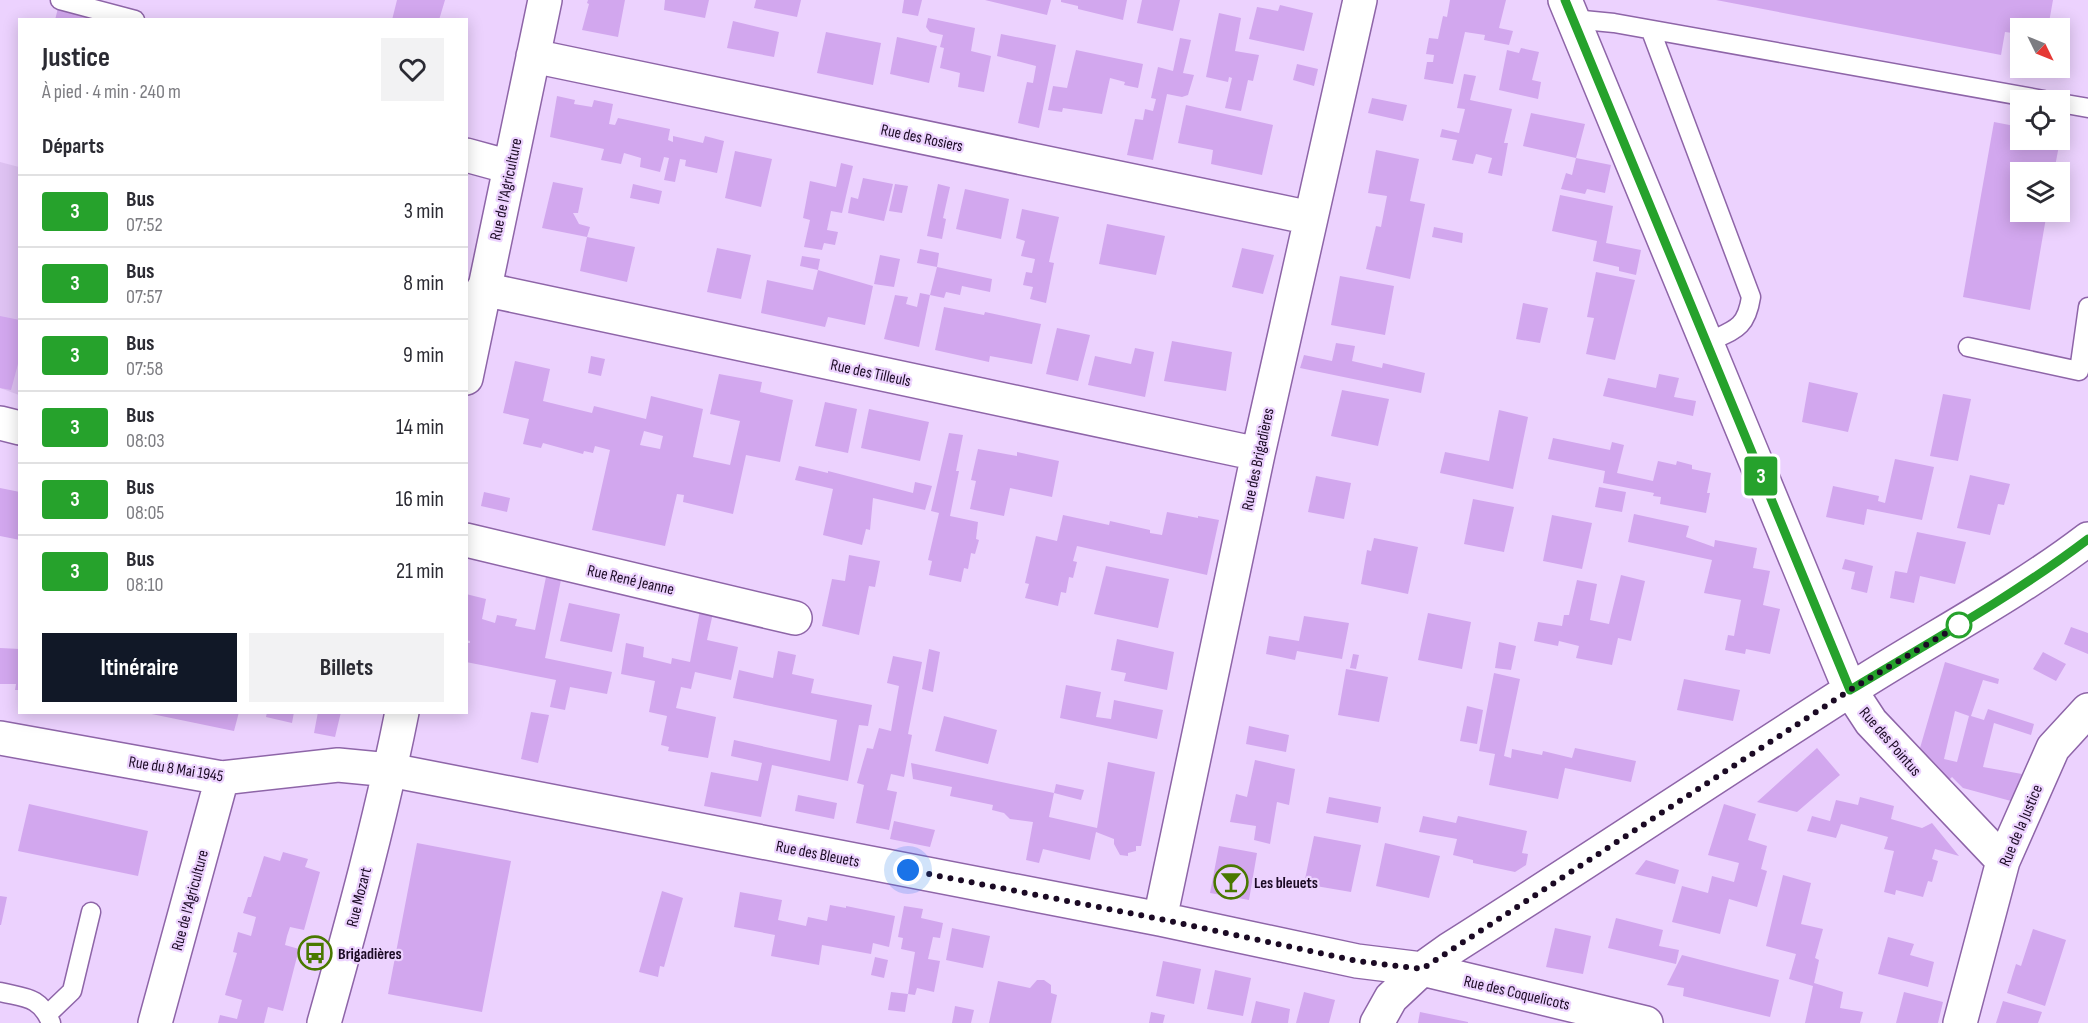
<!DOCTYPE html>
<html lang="fr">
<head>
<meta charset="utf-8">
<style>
	:root { --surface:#fff; --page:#f2f2f3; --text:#2b2b33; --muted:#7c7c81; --line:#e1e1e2; --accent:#111827 }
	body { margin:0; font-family:"Sofia Sans Condensed",sans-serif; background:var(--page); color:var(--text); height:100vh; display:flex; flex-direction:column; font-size:22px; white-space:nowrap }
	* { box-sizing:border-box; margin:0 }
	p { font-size:20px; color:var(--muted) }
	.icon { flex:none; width:33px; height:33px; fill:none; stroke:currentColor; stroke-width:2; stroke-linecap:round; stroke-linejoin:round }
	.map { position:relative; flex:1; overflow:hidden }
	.drawer { position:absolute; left:18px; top:18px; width:450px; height:696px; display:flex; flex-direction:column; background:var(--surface); border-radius:0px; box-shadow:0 3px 15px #0003 }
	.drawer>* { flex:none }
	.badge { padding:0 12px; border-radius:4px; font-size:21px; line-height:39px }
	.needle { width:39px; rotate:133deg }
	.buttons { position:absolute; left:2010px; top:18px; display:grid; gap:12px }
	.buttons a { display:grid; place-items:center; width:60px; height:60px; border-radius:0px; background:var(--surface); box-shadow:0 3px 15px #0003; font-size:30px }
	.you { position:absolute; width:30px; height:30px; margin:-15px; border:4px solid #fff; border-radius:50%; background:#1a73e8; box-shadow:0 0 0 9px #1a73e833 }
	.map>.badge { position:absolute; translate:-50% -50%; box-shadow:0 0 0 3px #fff }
	h2 { padding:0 24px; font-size:22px; line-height:54px }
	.round { display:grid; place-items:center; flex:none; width:63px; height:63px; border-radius:0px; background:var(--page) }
	.headline { display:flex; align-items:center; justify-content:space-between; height:102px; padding:0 24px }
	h1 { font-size:28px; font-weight:700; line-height:45px }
	.button { display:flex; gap:12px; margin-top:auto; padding:12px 24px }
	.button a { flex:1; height:69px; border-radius:0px; background:var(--accent); color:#fff; font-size:24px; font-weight:700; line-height:69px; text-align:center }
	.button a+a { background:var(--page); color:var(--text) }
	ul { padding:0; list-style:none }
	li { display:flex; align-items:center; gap:18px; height:72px; padding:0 24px; border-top:2px solid var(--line) }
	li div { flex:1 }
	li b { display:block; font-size:22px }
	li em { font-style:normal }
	li .badge { min-width:66px; font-weight:700; text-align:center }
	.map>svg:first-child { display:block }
</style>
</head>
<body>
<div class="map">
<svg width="2088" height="1023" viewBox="0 0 2088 1023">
	<rect width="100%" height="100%" fill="#ecd2fe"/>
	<path fill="#dec2f2" d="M0 162 19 167V395L0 388Z"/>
	<path fill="#d2a7ee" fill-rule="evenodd" d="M397 0H445L439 20H392Z
		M588 0H625L618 37 582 30 589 4 587 3Z
		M665 0H709L705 18 664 10Z
		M756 0H801L797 17 754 8Z
		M904 0H922L918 16 902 13Z
		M985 0H1051L1047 15Z
		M1061 0H1127L1123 20 1078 9V6L1061 2Z
		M1142 0H1180L1173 31 1137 23Z
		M1450 0H1506L1499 28 1513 31 1509 45 1484 40 1485 35 1465 32 1453 84 1424 79 1427 62H1433L1434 55 1426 54 1429 38 1438 39 1443 16 1447 17Z
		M1716 0H2053L2048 28H2020V34L2005 32 2001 55Z
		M1280 5 1313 13 1304 51 1249 39 1257 7 1278 11Z
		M58 8 96 19V20H55Z
		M1219 13 1241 18 1235 51 1259 55 1253 81 1248 80 1241 111 1225 108 1232 78 1229 77 1228 82 1206 77Z
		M928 18 975 28 971 51 991 56 984 92 958 87 960 73 940 68 944 48 940 47 943 35 930 32 926 27Z
		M733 21 779 32 774 57 727 48Z
		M826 32 881 43 873 85 817 73Z
		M1001 34 1056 45 1039 128 1018 123 1027 82 1033 83 1036 66 997 56Z
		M897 37 937 46 929 83 890 74Z
		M1180 38 1191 40 1183 73 1194 75 1188 95 1182 97 1167 94 1153 160 1127 155 1135 119 1143 120 1145 109 1153 111 1156 99 1151 98 1158 67 1173 71Z
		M1521 48 1539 52 1532 80 1541 82 1538 99 1499 90 1507 50 1519 53Z
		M1076 50 1143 64 1138 88 1124 85 1125 82 1110 78 1102 114 1063 108 1062 112 1048 110 1053 86 1067 88Z
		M1297 64 1318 69 1314 86 1293 80Z
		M1464 74 1476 76 1470 100 1512 109 1504 143H1508L1502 176 1488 173 1492 158 1476 154 1473 164 1452 160 1457 140 1440 137 1442 129 1459 133 1465 109 1457 108Z
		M557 96 575 100 574 104 592 107 594 100 613 104 609 124 615 125 618 118 670 129 668 140 673 142V136L703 143 705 136 724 141 717 173 685 166 686 160 680 159 675 182 664 180 669 158 664 157 660 172 640 167 641 158 624 153 621 164 601 160 604 149 550 137Z
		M1372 98 1407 105 1403 121 1368 113Z
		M1186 105 1273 125 1262 175 1211 164 1213 150 1178 143Z
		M1531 113 1585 124 1576 158 1611 165 1605 193 1587 189 1585 194 1561 189 1566 173 1572 175 1576 158 1523 146Z
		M1994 122 2020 127V140H2060L2054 172H2020V212H2047L2030 310 1963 297Z
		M1376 150 1419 159 1410 201 1425 204 1410 279 1366 269 1376 226 1381 227 1387 196 1368 193Z
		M735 151 772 159 761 207 725 198Z
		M841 163 853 166 842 213 831 211 827 230 838 232 835 245 824 243 822 250 804 247 810 220 803 218 810 181 836 187Z
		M863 178 893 184 884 221 848 213 851 197 858 199Z
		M553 182 583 188 578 213H573L579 224 590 227 587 237 635 247 627 282 580 271 587 237 542 228Z
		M633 184 662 191 659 204 630 198Z
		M895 184 908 186 902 213 889 211Z
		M938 184 950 187 943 218 946 219 942 239 927 236Z
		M965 189 1009 199 1001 239 956 229Z
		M1560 195 1613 206 1606 243 1641 250 1636 275 1619 271V267L1593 261 1597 241 1552 231Z
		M1022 209 1059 217 1049 262 1054 263 1046 303 1030 299 1033 287 1023 285 1026 272 1032 273 1035 259 1021 256 1025 241 1016 238Z
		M1107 224 1165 236 1156 275 1099 264Z
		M1434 227 1463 233 1462 243 1432 237Z
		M717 248 751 255 741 299 707 292Z
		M1242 248 1274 255 1263 294 1232 287Z
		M920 249 939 253 937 267 917 263Z
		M880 255 900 259 894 287 874 284Z
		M802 256 820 259 818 270 873 286 865 325 828 317 825 327 761 313 767 280 813 290 818 270 800 266Z
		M937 267 992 279 990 292 962 286 960 295 946 292 944 298 930 295Z
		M1596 272 1635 280 1615 360 1586 354 1594 318 1587 317Z
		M1340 276 1394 286 1385 335 1331 325Z
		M920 293 930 295 919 347 884 339 895 295 908 297 906 304 917 307Z
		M1523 303 1548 308 1540 343 1516 339Z
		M944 307 984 315 985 312 1041 324 1032 364 990 356 989 362 935 350Z
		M0 316 20 320V364H18L11 390 0 388Z
		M1057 328 1090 335 1078 381 1046 374Z
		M1172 341 1232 352 1226 391 1164 381Z
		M1336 343 1355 346 1352 361 1382 368 1383 363 1425 373 1421 393 1300 368 1304 355 1332 361Z
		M1135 348 1154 352 1145 397 1088 385 1095 356 1131 364Z
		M591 356 605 359 601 376 588 373Z
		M515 361 550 369 543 401 592 413 594 406 646 419 651 396 703 409 693 457 730 465 740 421 710 414 719 374 762 382 760 392 793 400 780 462 746 455 733 514 683 502 684 495 677 494 665 546 592 530 610 450 595 446 593 453 584 451 583 454 543 443 541 448 523 444 529 419 503 413ZM644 431 663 436 660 449 640 445Z
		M1659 374 1679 378 1674 397 1696 401 1693 416 1603 396 1608 378 1656 388Z
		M1809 382 1858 393 1848 432 1802 422Z
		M1342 390 1389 399 1378 446 1331 436Z
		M1943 394 1971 399 1958 461 1930 456Z
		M825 402 857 409 848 453 815 446Z
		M869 409 929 422 920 461 861 448Z
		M1499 410 1528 417 1513 489 1440 473 1445 452 1489 461Z
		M949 433 963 435 956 471H959L950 516 978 522 976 539 979 540 975 554 971 553 968 569 964 568 961 582 929 575 932 561 928 560 939 513 931 511Z
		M1553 438 1610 450 1612 442 1624 445 1617 473 1653 481 1658 461 1676 465 1677 461 1692 465V469L1711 473 1707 493H1710L1706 513 1660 504 1661 497 1653 496 1654 493 1603 483 1605 471 1548 459Z
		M978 449 1017 456V452L1059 461 1052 497 1010 488 1004 516 970 509 976 481 971 480Z
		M1895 459 1934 467 1922 520 1867 509 1864 525 1826 517 1833 486 1879 496 1878 501 1885 503Z
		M799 466 828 473V471L913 493 915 482 932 486 925 510 873 498 870 530 866 529 862 545 823 535 833 489 795 480Z
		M1970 475 2010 484 2004 505 1998 504 1990 535 1957 528Z
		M1316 476 1351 483 1344 519 1308 512Z
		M1599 487 1626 492 1622 512 1595 507Z
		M0 488 20 492V540L0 536Z
		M484 492 510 498 507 512 481 506Z
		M1473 499 1514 507 1504 552 1464 544Z
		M1167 512 1198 518V516L1219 520 1207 575 1077 546 1073 561 1077 562 1073 578 1069 577 1066 593 1061 592 1058 606 1025 598 1029 584 1025 583 1036 536 1057 541 1063 515 1109 525 1110 521 1150 530V533L1162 535Z
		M1634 514 1689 526 1686 537 1714 547 1715 540 1757 548 1753 568 1770 571 1763 605 1780 609 1770 654 1746 649 1745 654 1725 650 1728 635 1734 636 1741 600 1704 593 1712 560 1628 542Z
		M1552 515 1592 523 1582 569 1543 561Z
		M1917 532 1966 542 1955 584 1920 576 1914 603 1890 598 1895 571 1907 573Z
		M1374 538 1418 547 1408 594 1361 584 1367 550 1371 551Z
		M849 555 880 561 875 587 869 586 859 635 822 626 832 579 845 581Z
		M1845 559 1873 566 1867 593 1851 589 1855 572 1842 569Z
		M1106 566 1169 579 1158 628 1094 614Z
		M1621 575 1645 581 1631 641 1618 638 1612 665 1576 658 1579 646 1559 641 1558 646 1534 641 1538 622 1562 626 1564 615H1569L1577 580 1597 584 1590 620 1609 624Z
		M546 577 561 580 545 658 612 672 607 694 570 687 565 710 550 707 556 680 466 662V643H470V641L466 640V594L486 599 482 619 495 623 497 615 517 619 515 626 535 630Z
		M569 603 620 614 612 652 560 641Z
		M700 610 713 613 707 640 738 647 731 680 695 672 691 689 681 687 676 708 716 717 708 758 668 751 669 747 661 745 667 716 649 712 655 681 621 674 626 643 644 647 643 657 671 664 672 658 690 662Z
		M1428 613 1471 622 1462 669 1418 660Z
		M1304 616 1349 623 1342 659 1297 651 1295 660 1266 654 1269 636 1299 641Z
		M2071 627 2088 633V654L2064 644Z
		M1117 639 1174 652 1167 690 1124 681 1126 673 1111 670Z
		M1499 642 1516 646 1511 670 1495 668Z
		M0 648 20 649V690H15L16 684H0Z
		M929 649 940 652 933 692 922 689Z
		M778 651 796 655 792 674 814 679 811 693 872 705 868 726 859 725 848 781 772 765 761 817 704 806 711 772 758 781 762 763 731 756 734 740 830 761 837 720 733 698 739 670 773 678Z
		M2043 652 2066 664 2056 681 2033 669Z
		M1353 654 1359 655 1356 669 1350 668Z
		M893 656 922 662 908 734 912 735 904 777 891 774 887 790 897 792 889 830 856 823 864 785 857 783 867 748 873 749 879 728 891 731 899 686 887 683Z
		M1945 662 1999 679 1998 684 1983 680 1971 716 1984 720 1988 709 2034 724 2031 735 1994 723 1983 767 2022 774 2011 801 1963 788 1952 777 1948 781 1920 748ZM1955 711 1969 716 1957 762 1944 759Z
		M1346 669 1388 677 1379 722 1338 715Z
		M1494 673 1520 679 1504 756 1511 758 1512 749 1542 755 1543 751 1572 758 1575 748 1636 761 1631 782 1565 768 1558 799 1489 785 1495 754 1479 751Z
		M1684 679 1740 690 1733 721 1677 710Z
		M1066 685 1101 692 1096 717 1111 719 1114 700 1163 710 1157 739 1060 718Z
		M1467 706 1483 710 1477 744 1460 741Z
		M142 712H239L234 731Z
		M267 712H294L292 723 266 717Z
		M318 712H341L335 737 314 733Z
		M531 712 549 715 538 763 521 759Z
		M944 716 997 730 988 764 935 751Z
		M1249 726 1289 735 1286 752 1246 744Z
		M1817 748 1840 775 1797 812 1757 802Z
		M1255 760 1295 769 1289 805 1277 802 1270 844 1254 840 1256 826 1230 822 1236 794 1247 797Z
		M1108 762 1155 772 1141 846H1136V851L1128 853V856L1120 855 1114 844V839L1096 832 1090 860 1043 849 1039 863 1026 860 1033 822 1010 819 1004 813 992 810 993 805 950 796 952 787 913 779 911 763 1054 793 1049 817 1097 828Z
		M1056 784 1084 790 1081 800 1054 793Z
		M798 795 837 803 834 819 795 811Z
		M1329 797 1381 807 1378 823 1326 813Z
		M1860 797 1894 806 1891 819 1922 828 1932 823 1959 856 1935 849 1932 859 1938 861 1932 882 1928 881 1923 897 1896 890 1895 895 1884 892 1894 851 1884 849 1888 837 1841 824 1836 838 1807 831 1812 816 1830 821 1836 800 1858 805Z
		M29 804 148 831 138 876 18 851Z
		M1724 804 1756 814 1748 840 1767 846 1761 869 1767 871 1757 907 1729 899 1720 934 1672 922 1682 886 1708 893 1712 876 1734 882 1739 863 1708 855Z
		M1423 816 1456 823 1458 816 1527 831 1522 853 1528 854 1526 865 1515 872 1473 863V860L1453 855 1457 839 1419 832Z
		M894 821 935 830 930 847 890 839Z
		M1314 836 1361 845 1351 892 1304 884Z
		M417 843 511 861 482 1012 388 994Z
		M1385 843 1440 856 1429 898 1376 886Z
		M1219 846 1257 853 1249 900 1210 893Z
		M283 852 308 859 305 867 320 872 304 930 290 927 287 936 285 945 299 949 283 1011 268 1007 264 1023H218L220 1015 237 1019 242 1000 225 995 237 953 233 952 238 932 251 936 256 917 243 913 248 897H251L264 856 280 861Z
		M1646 860 1679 870 1675 884 1635 874Z
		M1783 875 1811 883 1801 924 1823 929 1815 958 1819 960 1814 983 1843 992 1840 1008 1863 1012 1860 1023H1805L1813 986 1789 979 1796 954 1766 946Z
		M662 891 683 898 664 967 660 966 658 977 639 972Z
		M740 892 782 900 778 920 806 926 808 917 827 921 830 905 846 908V906L895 916 889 947 873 943 871 954 822 945 819 965 771 956 775 935 734 927Z
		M0 896 7 897 1 925H0Z
		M904 906 923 909 921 918 943 923 940 938 933 937 928 959 940 961 934 992 917 988 915 995 908 994 915 952 901 949 903 938 898 937Z
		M1616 918 1663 930 1659 946 1679 950 1676 964 1608 948Z
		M952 928 990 936 983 968 946 960Z
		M1555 928 1591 936 1583 974 1546 967Z
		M2033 929 2066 940 2045 1006 2007 993 2016 964 2021 966Z
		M1888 937 1914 944 1910 955 1934 962 1928 987 1878 974Z
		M1682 955 1779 980 1770 1017 1683 996 1684 988 1667 985Z
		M875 957 888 960 884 978 871 975Z
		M1163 961 1201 969 1194 1004 1156 996Z
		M1215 970 1251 978 1243 1016 1207 1009Z
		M1037 980H1044L1051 985V993L1057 995 1051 1023H989L998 981 1030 988Z
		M891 992 908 994 905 1012 888 1010Z
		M1304 992 1335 1000 1329 1023H1296Z
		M1904 992 1943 1002 1938 1023H1896Z
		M1256 1001 1290 1009 1288 1023H1251Z
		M2003 1001 2042 1012 2038 1023H1996Z
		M955 1006 974 1010 971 1023H952Z
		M1151 1012 1165 1015 1163 1023H1149Z
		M1420 1012 1468 1022V1023H1418Z"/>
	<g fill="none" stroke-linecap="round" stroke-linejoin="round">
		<defs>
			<path id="service" d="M60 0 135 20
				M1573 19 1614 23 2044 100
				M1651 31 1751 297C1746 330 1733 330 1706 343
				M2060 103 2088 108
				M1968 347 2079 371 2088 307
				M0 992C25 998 40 996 51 1023
				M48 1014 72 991 91 912"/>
			<path id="minor" d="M1565 0 1850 690 1871 722 2003 861
				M533 56 1311 218
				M466 155 510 167
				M483 289 1258 454
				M466 378 545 0
				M0 423 20 428
				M466 540 795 618
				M0 738 222 778 338 765 390 770 1160 919 1357 961 1422 969 1646 1023
				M1160 919 1258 454 1360 0
				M155 1023 222 778
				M324 1023C353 920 381 817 402 712
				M1377 1023 1391 998 1422 969 1450 949C1583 865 1714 777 1847 692 1927 640 2012 597 2088 539
				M1960 1023 2003 861 2053 748 2088 710"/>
		</defs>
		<use href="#service" stroke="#8e65a8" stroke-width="21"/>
		<use href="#minor" stroke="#8e65a8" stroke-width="36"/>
		<use href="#service" stroke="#fff" stroke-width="18"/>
		<use href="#minor" stroke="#fff" stroke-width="33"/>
	</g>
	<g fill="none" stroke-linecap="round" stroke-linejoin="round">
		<defs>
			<path id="line" d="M1565 0 1850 690C1930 642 2013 596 2088 539"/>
		</defs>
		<use href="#line" stroke="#fff" stroke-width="14"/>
		<use href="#line" stroke="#26a22c" stroke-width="9"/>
		<path stroke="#1b0a24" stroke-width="6" stroke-dasharray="0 10.8" d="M908 870 1160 919 1357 961 1422 969 1850 690 1961 624 1959 625"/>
	</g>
	<defs>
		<symbol id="bar-ring" viewBox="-11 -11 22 22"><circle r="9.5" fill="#ecd2fe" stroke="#497800" stroke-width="1.5"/><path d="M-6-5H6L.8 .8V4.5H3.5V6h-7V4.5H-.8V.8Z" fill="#497800"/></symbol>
		<symbol id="bus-ring" viewBox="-11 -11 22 22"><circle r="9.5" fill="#ecd2fe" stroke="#497800" stroke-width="1.5"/><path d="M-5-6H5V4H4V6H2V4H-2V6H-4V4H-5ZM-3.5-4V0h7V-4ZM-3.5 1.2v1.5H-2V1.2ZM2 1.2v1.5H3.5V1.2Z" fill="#497800"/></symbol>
	</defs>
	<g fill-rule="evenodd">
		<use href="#bar-ring" x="1212" y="863" width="38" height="38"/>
		<use href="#bus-ring" x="296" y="934" width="38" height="38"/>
	</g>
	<circle fill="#fff" stroke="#26a22c" stroke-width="3" cx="1959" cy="625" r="12"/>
	<g text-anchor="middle" stroke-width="4.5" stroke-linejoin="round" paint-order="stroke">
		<g font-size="16" fill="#1b0a24" stroke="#ecd2fe">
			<text transform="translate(922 137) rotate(12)" y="6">Rue des Rosiers</text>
			<text transform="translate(505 189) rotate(-78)" y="6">Rue de l'Agriculture</text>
			<text transform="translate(871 372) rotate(12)" y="6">Rue des Tilleuls</text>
			<text transform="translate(1257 459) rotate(-78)" y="6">Rue des Brigadières</text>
			<text transform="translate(631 579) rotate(13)" y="6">Rue René Jeanne</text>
			<text transform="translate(1891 741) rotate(49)" y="6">Rue des Pointus</text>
			<text transform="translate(176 768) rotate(9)" y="6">Rue du 8 Mai 1945</text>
			<text transform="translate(2020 825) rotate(-67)" y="6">Rue de la Justice</text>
			<text transform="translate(818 853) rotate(11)" y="6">Rue des Bleuets</text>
			<text transform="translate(358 897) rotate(-76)" y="6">Rue Mozart</text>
			<text transform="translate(189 900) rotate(-75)" y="6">Rue de l'Agriculture</text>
			<text transform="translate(1517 992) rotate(13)" y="6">Rue des Coquelicots</text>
		</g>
		<g font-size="16" font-weight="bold" fill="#1b0a24" stroke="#ecd2fe" text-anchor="start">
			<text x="1254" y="888">Les bleuets</text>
			<text x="338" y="959">Brigadières</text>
		</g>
	</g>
</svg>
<div class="buttons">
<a><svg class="needle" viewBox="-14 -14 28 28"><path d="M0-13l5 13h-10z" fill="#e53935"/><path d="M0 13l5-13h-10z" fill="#7c7c81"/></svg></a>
<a><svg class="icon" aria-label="locate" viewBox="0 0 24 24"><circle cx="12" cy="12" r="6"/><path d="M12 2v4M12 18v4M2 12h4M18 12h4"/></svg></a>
<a><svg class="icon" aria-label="layers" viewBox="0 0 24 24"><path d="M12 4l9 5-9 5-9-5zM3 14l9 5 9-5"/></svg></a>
</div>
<div class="you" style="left:908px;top:870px"></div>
<b class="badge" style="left:1761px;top:476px;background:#26a22c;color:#fff">3</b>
<section class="drawer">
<div class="headline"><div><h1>Justice</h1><p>À pied · 4 min · 240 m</p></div><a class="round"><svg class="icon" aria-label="heart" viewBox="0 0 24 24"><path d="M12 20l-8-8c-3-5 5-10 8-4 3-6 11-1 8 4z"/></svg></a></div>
<h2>Départs</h2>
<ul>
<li><span class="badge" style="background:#26a22c;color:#fff">3</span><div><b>Bus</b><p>07:52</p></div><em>3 min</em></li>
<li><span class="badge" style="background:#26a22c;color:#fff">3</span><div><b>Bus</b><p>07:57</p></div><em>8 min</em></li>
<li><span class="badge" style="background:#26a22c;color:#fff">3</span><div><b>Bus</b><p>07:58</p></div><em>9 min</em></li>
<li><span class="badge" style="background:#26a22c;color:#fff">3</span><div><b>Bus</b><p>08:03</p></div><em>14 min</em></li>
<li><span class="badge" style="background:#26a22c;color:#fff">3</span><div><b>Bus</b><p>08:05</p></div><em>16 min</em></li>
<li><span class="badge" style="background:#26a22c;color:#fff">3</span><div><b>Bus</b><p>08:10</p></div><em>21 min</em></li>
</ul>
<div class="button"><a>Itinéraire</a><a>Billets</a></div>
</section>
</div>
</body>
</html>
